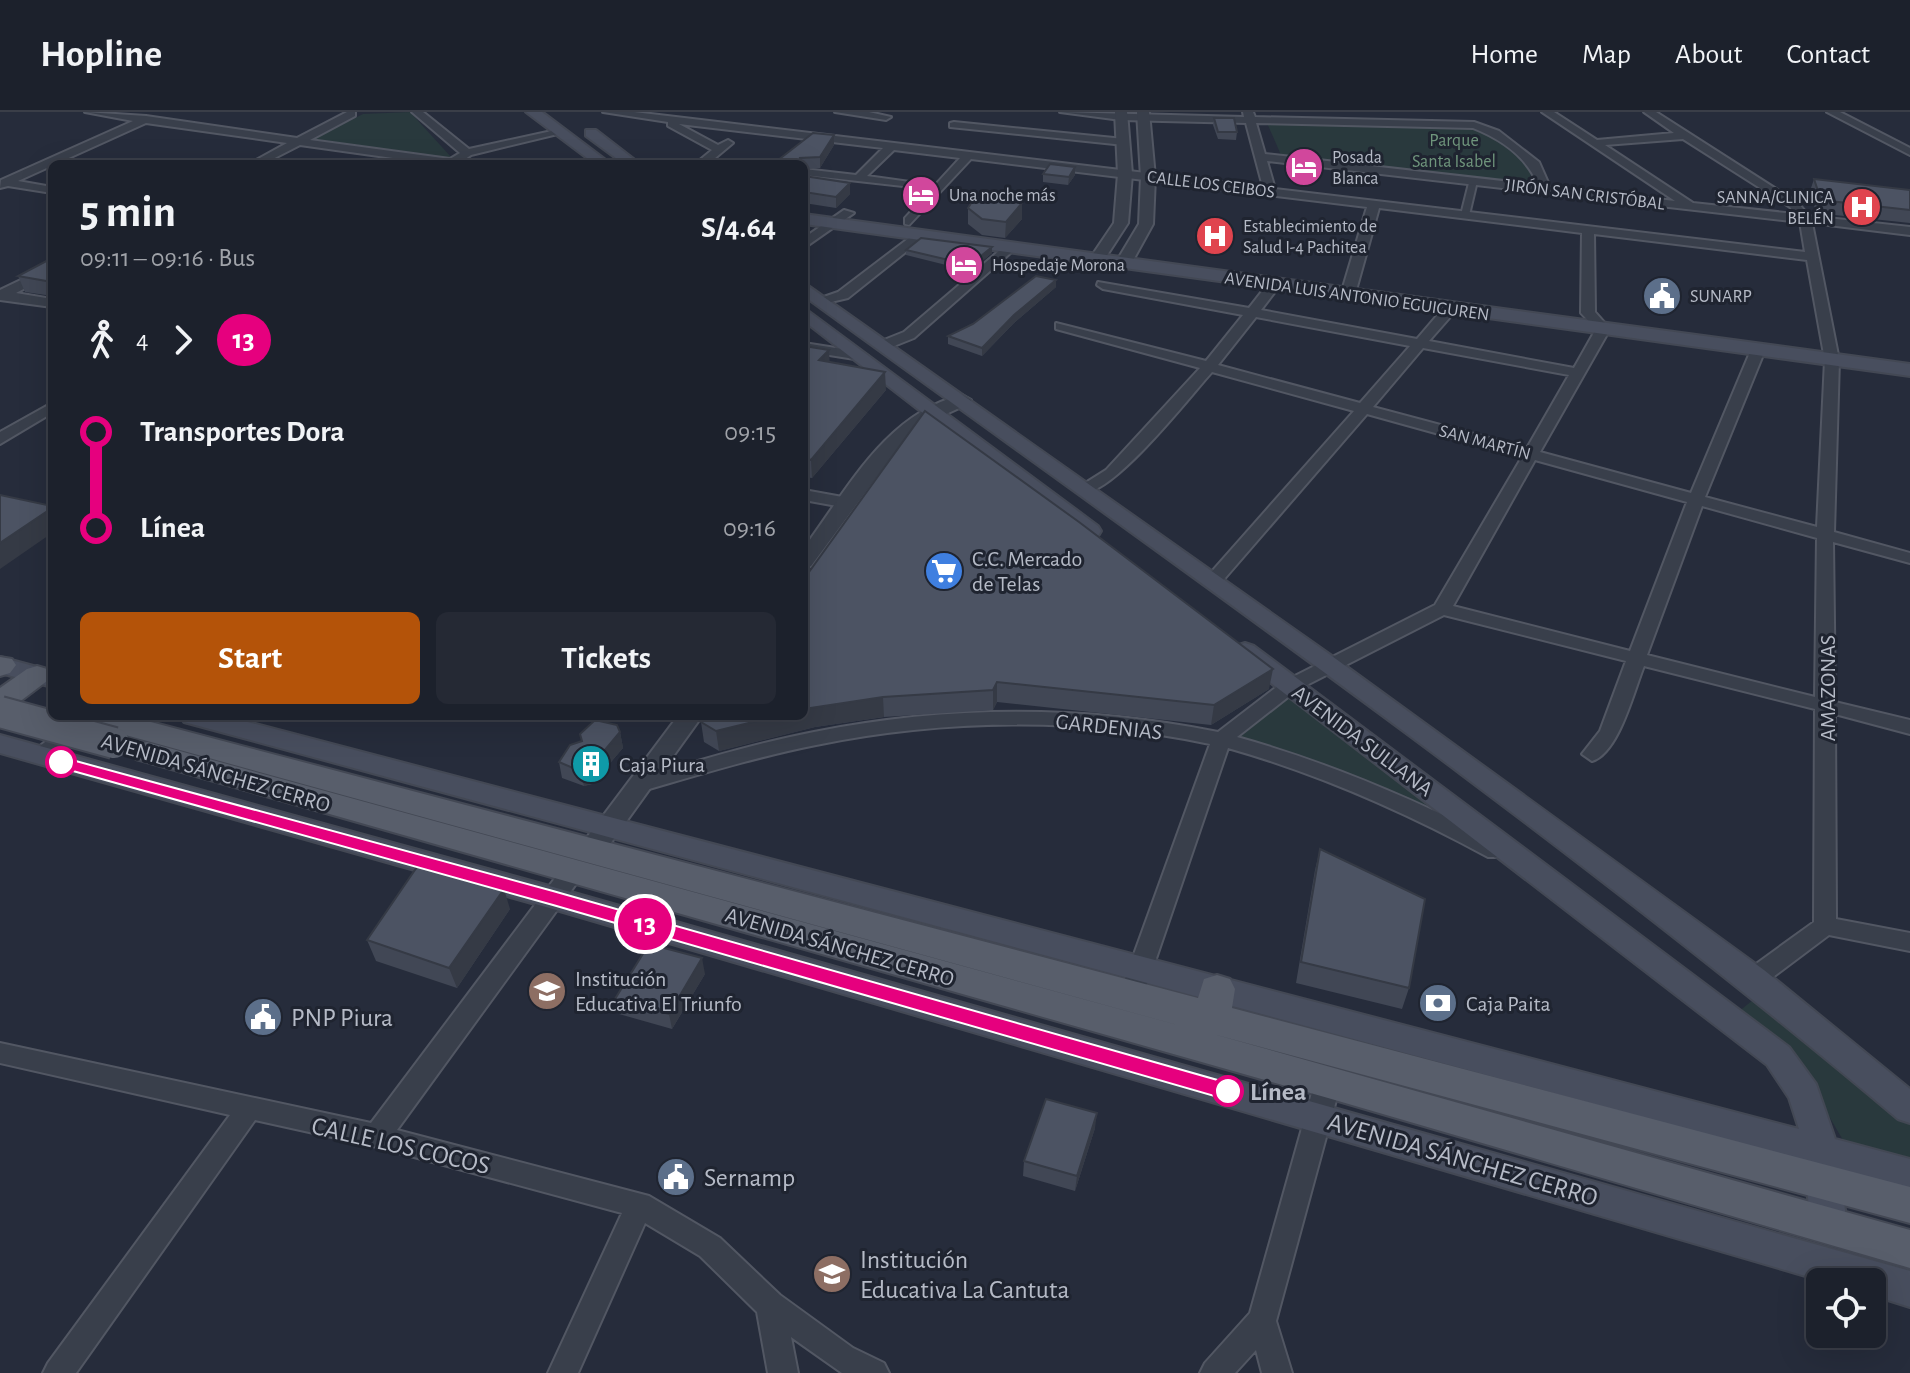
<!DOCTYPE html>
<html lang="en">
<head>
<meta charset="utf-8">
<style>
	:root { --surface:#1c212c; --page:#252934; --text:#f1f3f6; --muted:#a0a3a9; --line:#3a3e48; --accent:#b45309 }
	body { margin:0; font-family:"Alegreya Sans",sans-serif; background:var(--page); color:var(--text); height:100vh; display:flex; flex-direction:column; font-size:30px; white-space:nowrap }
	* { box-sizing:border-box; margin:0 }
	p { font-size:26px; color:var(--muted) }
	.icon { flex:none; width:44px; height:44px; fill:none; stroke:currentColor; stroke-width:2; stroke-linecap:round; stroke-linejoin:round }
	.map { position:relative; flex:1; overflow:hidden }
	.panel { position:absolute; left:48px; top:48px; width:760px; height:560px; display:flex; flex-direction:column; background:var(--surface); border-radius:12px; box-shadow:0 8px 32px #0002,0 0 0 2px var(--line) }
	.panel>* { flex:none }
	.badge { padding:0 16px; border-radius:26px; font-size:28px; line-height:52px }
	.buttons { position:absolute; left:1806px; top:1156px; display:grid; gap:16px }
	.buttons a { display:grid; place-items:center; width:80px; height:80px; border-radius:12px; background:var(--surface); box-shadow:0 8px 32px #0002,0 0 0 2px var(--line); font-size:40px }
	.map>.badge { position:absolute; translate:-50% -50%; box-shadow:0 0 0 4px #fff }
	.legs { display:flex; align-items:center; gap:12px; height:88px; padding:0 32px; font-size:26px }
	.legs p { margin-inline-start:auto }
	.head { display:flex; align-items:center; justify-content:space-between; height:136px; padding:0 32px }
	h1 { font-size:44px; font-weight:700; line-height:60px }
	.cta { display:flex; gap:16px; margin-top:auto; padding:16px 32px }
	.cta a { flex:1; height:92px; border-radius:12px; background:var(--accent); color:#fff; font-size:32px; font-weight:700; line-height:92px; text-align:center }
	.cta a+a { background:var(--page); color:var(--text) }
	ul { padding:0 32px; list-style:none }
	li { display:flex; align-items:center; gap:28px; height:96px; font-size:30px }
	li i { display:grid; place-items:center; width:12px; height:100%; margin:0 10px; background:currentColor }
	li i::after { content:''; width:20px; height:20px; margin:-10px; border:6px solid; border-radius:50%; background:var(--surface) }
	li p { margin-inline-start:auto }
	li:first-child i { background:linear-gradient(#0000 50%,currentColor 0) }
	li:last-child i { background:linear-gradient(currentColor 50%,#0000 0) }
	header { display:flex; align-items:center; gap:48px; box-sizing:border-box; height:112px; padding:0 40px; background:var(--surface); border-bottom:2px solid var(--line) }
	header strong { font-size:38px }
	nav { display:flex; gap:44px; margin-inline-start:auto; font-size:28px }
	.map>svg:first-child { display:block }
</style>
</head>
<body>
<header>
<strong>Hopline</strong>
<nav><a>Home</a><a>Map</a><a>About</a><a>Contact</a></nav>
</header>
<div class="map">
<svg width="1910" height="1261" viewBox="0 0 1910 1261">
	<rect width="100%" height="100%" fill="#262c3b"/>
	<path fill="#29393d" d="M410 0 452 46 314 27 363 2Z
		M1267 11 1461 14 1486 19 1532 57 1529 71 1281 43Z
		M1290 574 1555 771 1443 710 1221 628Z
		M1759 883 1910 1009V1049L1844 1030 1800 954 1737 901Z"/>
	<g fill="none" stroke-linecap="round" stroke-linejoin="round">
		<defs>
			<path id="pedestrian" d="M1470 67 1477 69 1469 103 1465 106 1461 103Z"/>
			<path id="minor" d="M85 0 146 4 297 26 347 0H355V4L310 28 450 47 460 41 412 0H423L469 37 561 17 566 20 471 43 458 52H436L300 33 263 52H249L287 31 146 11 18 69 52 75V81L8 74 0 76 1 68 133 9Z
				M603 0H634L1263 75 1246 11 1121 8 1060 0 1244 5 1243 0H1253L1255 5 1474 10 1499 19 1539 50 1550 75 1675 89 1542 0H1554L1597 28 1674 21 1644 0H1656L1798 91 1809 104 1910 115V123L1812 111 1839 248 1834 420 1910 441V451L1833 430 1835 590 1910 608V622L1835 602 1836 807 1910 821V839L1829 823 1761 874 1753 876 1745 874 1741 867 1745 860 1814 810 1815 597 1644 554C1634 578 1619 641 1592 649L1582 642 1600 619 1626 549 1444 503 1297 578 1237 625C1331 651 1418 689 1504 733L1507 739 1504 745H1488C1405 700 1319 662 1228 636L1148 870 1144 877 1136 879 1128 877 1124 870 1210 632C1081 605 945 607 816 633 756 645 698 663 639 680L632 678 629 673 632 668C692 651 752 632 814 620 947 593 1085 593 1218 620L1283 570 1435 493 1522 345 1367 302 1219 473H1207L1204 469 1207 465 1354 299 1212 260C1190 284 1110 388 1079 381V375L1106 358 1200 256 1056 217V211L1206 249 1243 203 1103 177 1097 173 1098 170 1249 196 1270 169 1275 168 1281 172 1261 198 1417 227 1446 193 1451 192 1458 196 1429 229 1574 256 1596 217 1581 201 1582 121 1379 96 1355 182 1348 186 1341 182 1367 95 971 47 909 113 905 112V106L960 46 894 38 867 64 917 71 923 74 921 76 804 63V57L856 63 883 36 679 12 718 33 728 28 733 31 708 52H695L712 38 668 14V10ZM1256 11 1473 16C1501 27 1527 45 1538 73L1265 42ZM1683 27 1790 95 1795 102 1693 91 1605 33ZM1267 49 1800 110 1805 140 1275 77ZM1594 122 1807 148 1825 248 1817 415 1705 385 1765 238 1763 235 1751 238 1691 381 1540 340 1610 217 1595 200ZM1256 205 1410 234 1360 291 1218 253ZM1423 236 1569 263 1527 336 1373 295ZM1535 348 1687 390 1630 539 1453 494ZM1702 394 1817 426 1815 585 1647 543Z
				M835 0H869L891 5 886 8Z
				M1827 0H1840L1910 36V43Z
				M954 10 1124 27 1129 30 1124 33 950 15V11Z
				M844 98 854 101 804 136V126Z
				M917 120 927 123 848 186 818 193V187L838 180Z
				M1006 133 1016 136 914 226 889 236H879V230L904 220Z
				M52 153V162L16 181 52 187V195L0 188V178Z
				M804 231 861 240 868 244 861 248 804 239Z
				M52 291V301L0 332V320Z
				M804 378 848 386 856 391 848 396 804 388Z
				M77 604H99L48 649H34L31 644 34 639Z
				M573 751 581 753 584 759 581 765 397 1018 649 1084 720 1126 780 1183 853 1236 884 1251 889 1261H842L791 1225 798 1261H768L757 1200 700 1144 645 1111 578 1261H548L622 1101 377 1035 255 1008 76 1261H43L48 1251 230 1003 0 951V931L371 1011 565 753Z
				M1328 959 1337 962 1341 970 1276 1209 1292 1261H1262L1256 1238 1235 1261H1200L1205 1251 1250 1201 1315 970 1319 962Z"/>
			<path id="tertiary" d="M1115 0H1127L1132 62 1128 111 1102 151 1097 153 1089 148 1114 111 1118 62Z
				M1137 0H1149L1155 65 1153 112 1131 152 1123 157 1115 152 1139 112 1141 65Z
				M962 283 971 288 968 292 920 314 898 336 811 454 804 456V436C847 378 886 301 962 283Z
				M678 604H702L600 746H582L578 739 582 732Z"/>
			<path id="secondary" d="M526 0H542L611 52H595Z
				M586 18H596L640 52H624L586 24Z
				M804 102 1910 252V264L804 112Z
				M804 171 1336 547 1764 858 1910 977V1011L1898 1007C1549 713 1173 452 804 184Z
				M804 196 1098 414 1101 419 1098 424H1082L804 209Z
				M1245 531 1254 534 1789 935 1816 972 1835 1027 1910 1047V1077L1840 1058 1847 1114 1842 1126 1829 1130 1816 1126 1811 1114 1804 1049 184 610 180 604H225L1799 1017 1789 986 1767 953 1236 544 1233 539 1236 534Z
				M0 545 52 559V575L0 561Z
				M0 623 553 775 1910 1159V1195L1872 1183V1170H1826L553 797 0 641Z"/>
			<path id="primary" d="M0 545 12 547 16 553 10 561 0 564Z
				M37 554 47 557 51 563 47 569 10 597 0 599V576L27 557Z
				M77 604H128L1198 886 1204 867 1217 863 1230 867 1235 877 1232 896 1910 1075V1111L1213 922 1910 1118V1156L1328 986 136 647 132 640 136 633 147 630 1203 920 82 611Z"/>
		</defs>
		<use href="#pedestrian" stroke="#525763" stroke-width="4"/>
		<use href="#minor" stroke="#525763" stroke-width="4"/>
		<use href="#tertiary" stroke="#525763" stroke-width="4"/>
		<use href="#secondary" stroke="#434854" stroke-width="4"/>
		<use href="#primary" stroke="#434854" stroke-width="4"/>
		<use href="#pedestrian" fill="#393f4b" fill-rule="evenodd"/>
		<use href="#minor" fill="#393f4b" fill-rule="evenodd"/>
		<use href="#tertiary" fill="#393f4b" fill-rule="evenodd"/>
		<use href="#secondary" fill="#484e5e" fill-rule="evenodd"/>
		<use href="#primary" fill="#585e6b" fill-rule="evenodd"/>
		<defs>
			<path id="primary-bridge" d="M0 600 114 631"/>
		</defs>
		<use href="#primary-bridge" stroke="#434854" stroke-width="34" stroke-linecap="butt"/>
		<use href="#primary-bridge" stroke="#585e6b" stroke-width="30"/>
	</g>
	<path fill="#414755" d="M1214 6 1237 20 1236 28 1218 27 1213 13Z
		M834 23V33L820 56 809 57 810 65 850 71V82L836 96 804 91V52H773Z
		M1075 55V63L1068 73 1043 70V62Z
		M1814 67 1910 78V111L1816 101 1810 79Z
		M1022 91V107L1005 126 982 123 968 112V96Z
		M992 135V141L970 159 906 143V138Z
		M52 146V184L25 180 18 164Z
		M1056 168V175L1014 211 982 244 948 232V224Z
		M804 234 830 250 886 278 812 366 804 365Z
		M804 467 1269 577 1211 613 997 590 993 598 884 605 815 615 719 639 704 630 701 610Z
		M620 620 623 636 592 672 584 674 562 666 559 650 582 629 580 622Z
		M1320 737 1409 876 1402 897 1296 871 1315 758Z
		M510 797 457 876 376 849 367 828Z
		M705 862 672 917 619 902 615 887Z
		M1095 1016 1075 1079 1023 1064 1024 1049Z"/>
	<path fill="#353a45" d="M834 23V33L820 56V45Z
		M1075 55V63L1068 73 1069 65Z
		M809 56 810 67 804 71V60Z
		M850 71V82L836 96V85Z
		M1022 91V107L1005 126 1006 110Z
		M992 135V141L970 159V153Z
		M1056 168V175L1014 211 982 244V236L1014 203Z
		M829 238 830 256 819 248Z
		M885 260 886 278 812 366 811 348Z
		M52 396V421L0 457V431Z
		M1273 557 1269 577 1211 613 1214 593Z
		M997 570V590L993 598V578Z
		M883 585 884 605 815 615 719 639 716 619 777 604H804V597L813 595Z
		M620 620 623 636 592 672 584 674 580 659Z
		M504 777 510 797 457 876 449 856Z
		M702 846 705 862 672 917 669 902Z
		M1097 1001 1095 1016 1075 1079 1077 1064Z"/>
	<path fill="#4c5363" stroke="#353a45" stroke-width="2" d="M1214 6H1234L1237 20H1218Z
		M813 21 834 23 820 45 800 46 801 52H773Z
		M1050 52 1075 55 1069 65 1043 62Z
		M804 64 850 71 836 85 804 80Z
		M1814 67 1910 78V98L1821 88Z
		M975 85 1022 91 1006 110 982 107 968 96Z
		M921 126 992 135 970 153 906 138Z
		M52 146V170L18 164Z
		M1036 164 1056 168 1014 203 982 236 948 224 973 212Z
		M804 234 829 238 819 248 885 260 811 348 804 346Z
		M925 299 1079 410 1273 557 1214 593 997 570 993 578 883 585 804 597V467Z
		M0 383 52 394V396L0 431Z
		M705 604H777L716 619 701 610Z
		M595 608 617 613 620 620 589 657 580 659 559 650 570 633 582 629 580 622Z
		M1320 737 1425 787 1409 876 1301 850Z
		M419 752 504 777 449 856 367 828Z
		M649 832 702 846 669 902 615 887Z
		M1046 987 1097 1001 1077 1064 1024 1049Z"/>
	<path fill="#e6007e" stroke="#fff" stroke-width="2" d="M61 645 553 779 1228 971 1238 979 1228 988 553 793 55 654V646Z"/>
	<defs>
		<symbol id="hotel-disc" viewBox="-11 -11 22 22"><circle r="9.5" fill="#d1479c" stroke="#1f2430"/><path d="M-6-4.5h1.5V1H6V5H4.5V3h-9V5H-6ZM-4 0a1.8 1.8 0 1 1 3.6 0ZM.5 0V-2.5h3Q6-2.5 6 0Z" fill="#fff"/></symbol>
		<symbol id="hospital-disc" viewBox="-11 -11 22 22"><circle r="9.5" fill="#e0444e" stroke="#1f2430"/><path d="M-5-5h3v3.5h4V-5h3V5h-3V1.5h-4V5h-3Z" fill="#fff"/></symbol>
		<symbol id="civic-disc" viewBox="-11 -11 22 22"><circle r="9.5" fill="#5c6f8a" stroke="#1f2430"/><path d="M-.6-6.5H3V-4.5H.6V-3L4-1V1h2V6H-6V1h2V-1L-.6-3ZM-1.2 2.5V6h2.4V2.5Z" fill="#fff"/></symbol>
		<symbol id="supermarket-disc" viewBox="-11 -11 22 22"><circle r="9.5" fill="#3f7fe0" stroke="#1f2430"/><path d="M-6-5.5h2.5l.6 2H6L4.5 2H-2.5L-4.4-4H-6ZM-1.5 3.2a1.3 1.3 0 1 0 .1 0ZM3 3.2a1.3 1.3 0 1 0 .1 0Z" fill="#fff"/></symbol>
		<symbol id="building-disc" viewBox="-11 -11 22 22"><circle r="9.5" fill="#0f9aa8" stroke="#1f2430"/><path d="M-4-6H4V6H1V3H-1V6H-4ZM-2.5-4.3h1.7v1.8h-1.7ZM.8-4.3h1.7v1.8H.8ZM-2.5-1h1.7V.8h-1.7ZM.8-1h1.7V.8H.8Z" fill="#fff"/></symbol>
		<symbol id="school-disc" viewBox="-11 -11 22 22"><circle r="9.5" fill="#8d6e63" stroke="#1f2430"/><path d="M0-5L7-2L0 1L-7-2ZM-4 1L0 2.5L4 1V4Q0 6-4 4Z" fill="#fff"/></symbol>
		<symbol id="bank-disc" viewBox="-11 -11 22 22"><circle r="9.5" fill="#5c6f8a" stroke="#1f2430"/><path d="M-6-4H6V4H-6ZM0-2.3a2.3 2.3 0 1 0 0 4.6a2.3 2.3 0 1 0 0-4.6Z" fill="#fff"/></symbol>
	</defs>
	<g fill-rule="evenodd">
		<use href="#hotel-disc" x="1282" y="33" width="44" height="44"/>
		<use href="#hotel-disc" x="899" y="61" width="44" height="44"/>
		<use href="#hospital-disc" x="1840" y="73" width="44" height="44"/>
		<use href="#hospital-disc" x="1193" y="102" width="44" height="44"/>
		<use href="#hotel-disc" x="942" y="131" width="44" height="44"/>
		<use href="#civic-disc" x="1640" y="162" width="44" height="44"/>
		<use href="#supermarket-disc" x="922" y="437" width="44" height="44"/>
		<use href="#building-disc" x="569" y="630" width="44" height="44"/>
		<use href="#school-disc" x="525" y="857" width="44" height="44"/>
		<use href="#bank-disc" x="1416" y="869" width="44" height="44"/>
		<use href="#civic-disc" x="241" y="883" width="44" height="44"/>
		<use href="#civic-disc" x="654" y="1043" width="44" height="44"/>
		<use href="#school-disc" x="810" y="1140" width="44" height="44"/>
	</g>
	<g fill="#fff" stroke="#e6007e" stroke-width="4">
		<circle cx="61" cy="650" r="14"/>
		<circle cx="1228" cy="979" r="14"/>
	</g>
	<g text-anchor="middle" stroke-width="6" stroke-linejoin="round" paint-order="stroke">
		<g font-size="18" fill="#6f957c" stroke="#1f2430">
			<text x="1454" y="34">Parque<tspan x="1454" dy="21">Santa Isabel</tspan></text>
		</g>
		<g font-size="18" fill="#b5bac6" stroke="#1f2430" text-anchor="start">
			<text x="1332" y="51">Posada<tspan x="1332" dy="21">Blanca</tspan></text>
			<text x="949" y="89">Una noche más</text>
			<text x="1834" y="91" text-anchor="end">SANNA/CLINICA<tspan x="1834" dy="21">BELÉN</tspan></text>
			<text x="1243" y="120">Establecimiento de<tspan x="1243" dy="21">Salud I-4 Pachitea</tspan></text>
			<text x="992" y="159">Hospedaje Morona</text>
			<text x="1690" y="190">SUNARP</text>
		</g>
		<g font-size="18" fill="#b5bac6" stroke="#1f2430">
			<text transform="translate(1211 72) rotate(7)" y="6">CALLE LOS CEIBOS</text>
			<text transform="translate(1585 82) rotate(7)" y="6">JIRÓN SAN CRISTÓBAL</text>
			<text transform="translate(1357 184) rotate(8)" y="6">AVENIDA LUIS ANTONIO EGUIGUREN</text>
			<text transform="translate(1485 330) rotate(15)" y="6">SAN MARTÍN</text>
		</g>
		<g font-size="22" fill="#b5bac6" stroke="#1f2430" text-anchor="start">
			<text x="972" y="454">C.C. Mercado<tspan x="972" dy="25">de Telas</tspan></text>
			<text x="619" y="660">Caja Piura</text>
			<text x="575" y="874">Institución<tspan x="575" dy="25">Educativa El Triunfo</tspan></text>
			<text x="1466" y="899">Caja Paita</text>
		</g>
		<g font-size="22" fill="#b5bac6" stroke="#1f2430">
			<text transform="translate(1827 576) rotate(-90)" y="8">AMAZONAS</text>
			<text transform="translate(1109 614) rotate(6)" y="8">GARDENIAS</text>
			<text transform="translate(1363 628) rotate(37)" y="8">AVENIDA SULLANA</text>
			<text transform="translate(216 660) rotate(16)" y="8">AVENIDA SÁNCHEZ CERRO</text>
			<text transform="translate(840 834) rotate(16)" y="8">AVENIDA SÁNCHEZ CERRO</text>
		</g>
		<g font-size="26" fill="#b5bac6" stroke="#1f2430" text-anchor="start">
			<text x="291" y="914">PNP Piura</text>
			<text x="704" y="1074">Sernamp</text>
			<text x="860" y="1156">Institución<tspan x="860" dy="30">Educativa La Cantuta</tspan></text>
		</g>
		<g font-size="26" font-weight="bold" fill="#b5bac6" stroke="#1f2430" text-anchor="start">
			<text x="1250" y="988">Línea</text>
		</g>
		<g font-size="26" fill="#b5bac6" stroke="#1f2430">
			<text transform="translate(401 1033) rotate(13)" y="9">CALLE LOS COCOS</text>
			<text transform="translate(1463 1047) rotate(16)" y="9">AVENIDA SÁNCHEZ CERRO</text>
		</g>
	</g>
</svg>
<div class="buttons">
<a><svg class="icon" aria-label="locate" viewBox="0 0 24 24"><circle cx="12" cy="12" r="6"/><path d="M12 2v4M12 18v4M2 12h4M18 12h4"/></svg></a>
</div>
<b class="badge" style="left:645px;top:812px;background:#e6007e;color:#fff">13</b>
<section class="panel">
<div class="head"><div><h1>5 min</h1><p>09:11 – 09:16 · Bus</p></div><b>S/4.64</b></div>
<div class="legs"><svg class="icon" aria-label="walk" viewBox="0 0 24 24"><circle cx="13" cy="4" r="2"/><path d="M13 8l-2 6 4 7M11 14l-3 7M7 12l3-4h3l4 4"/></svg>4<svg class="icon" aria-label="forward" viewBox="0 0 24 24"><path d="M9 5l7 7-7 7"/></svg><b class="badge" style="background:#e6007e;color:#fff">13</b></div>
<ul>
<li><i style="color:#e6007e"></i><b>Transportes Dora</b><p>09:15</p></li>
<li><i style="color:#e6007e"></i><b>Línea</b><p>09:16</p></li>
</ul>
<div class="cta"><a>Start</a><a>Tickets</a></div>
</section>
</div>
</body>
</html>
